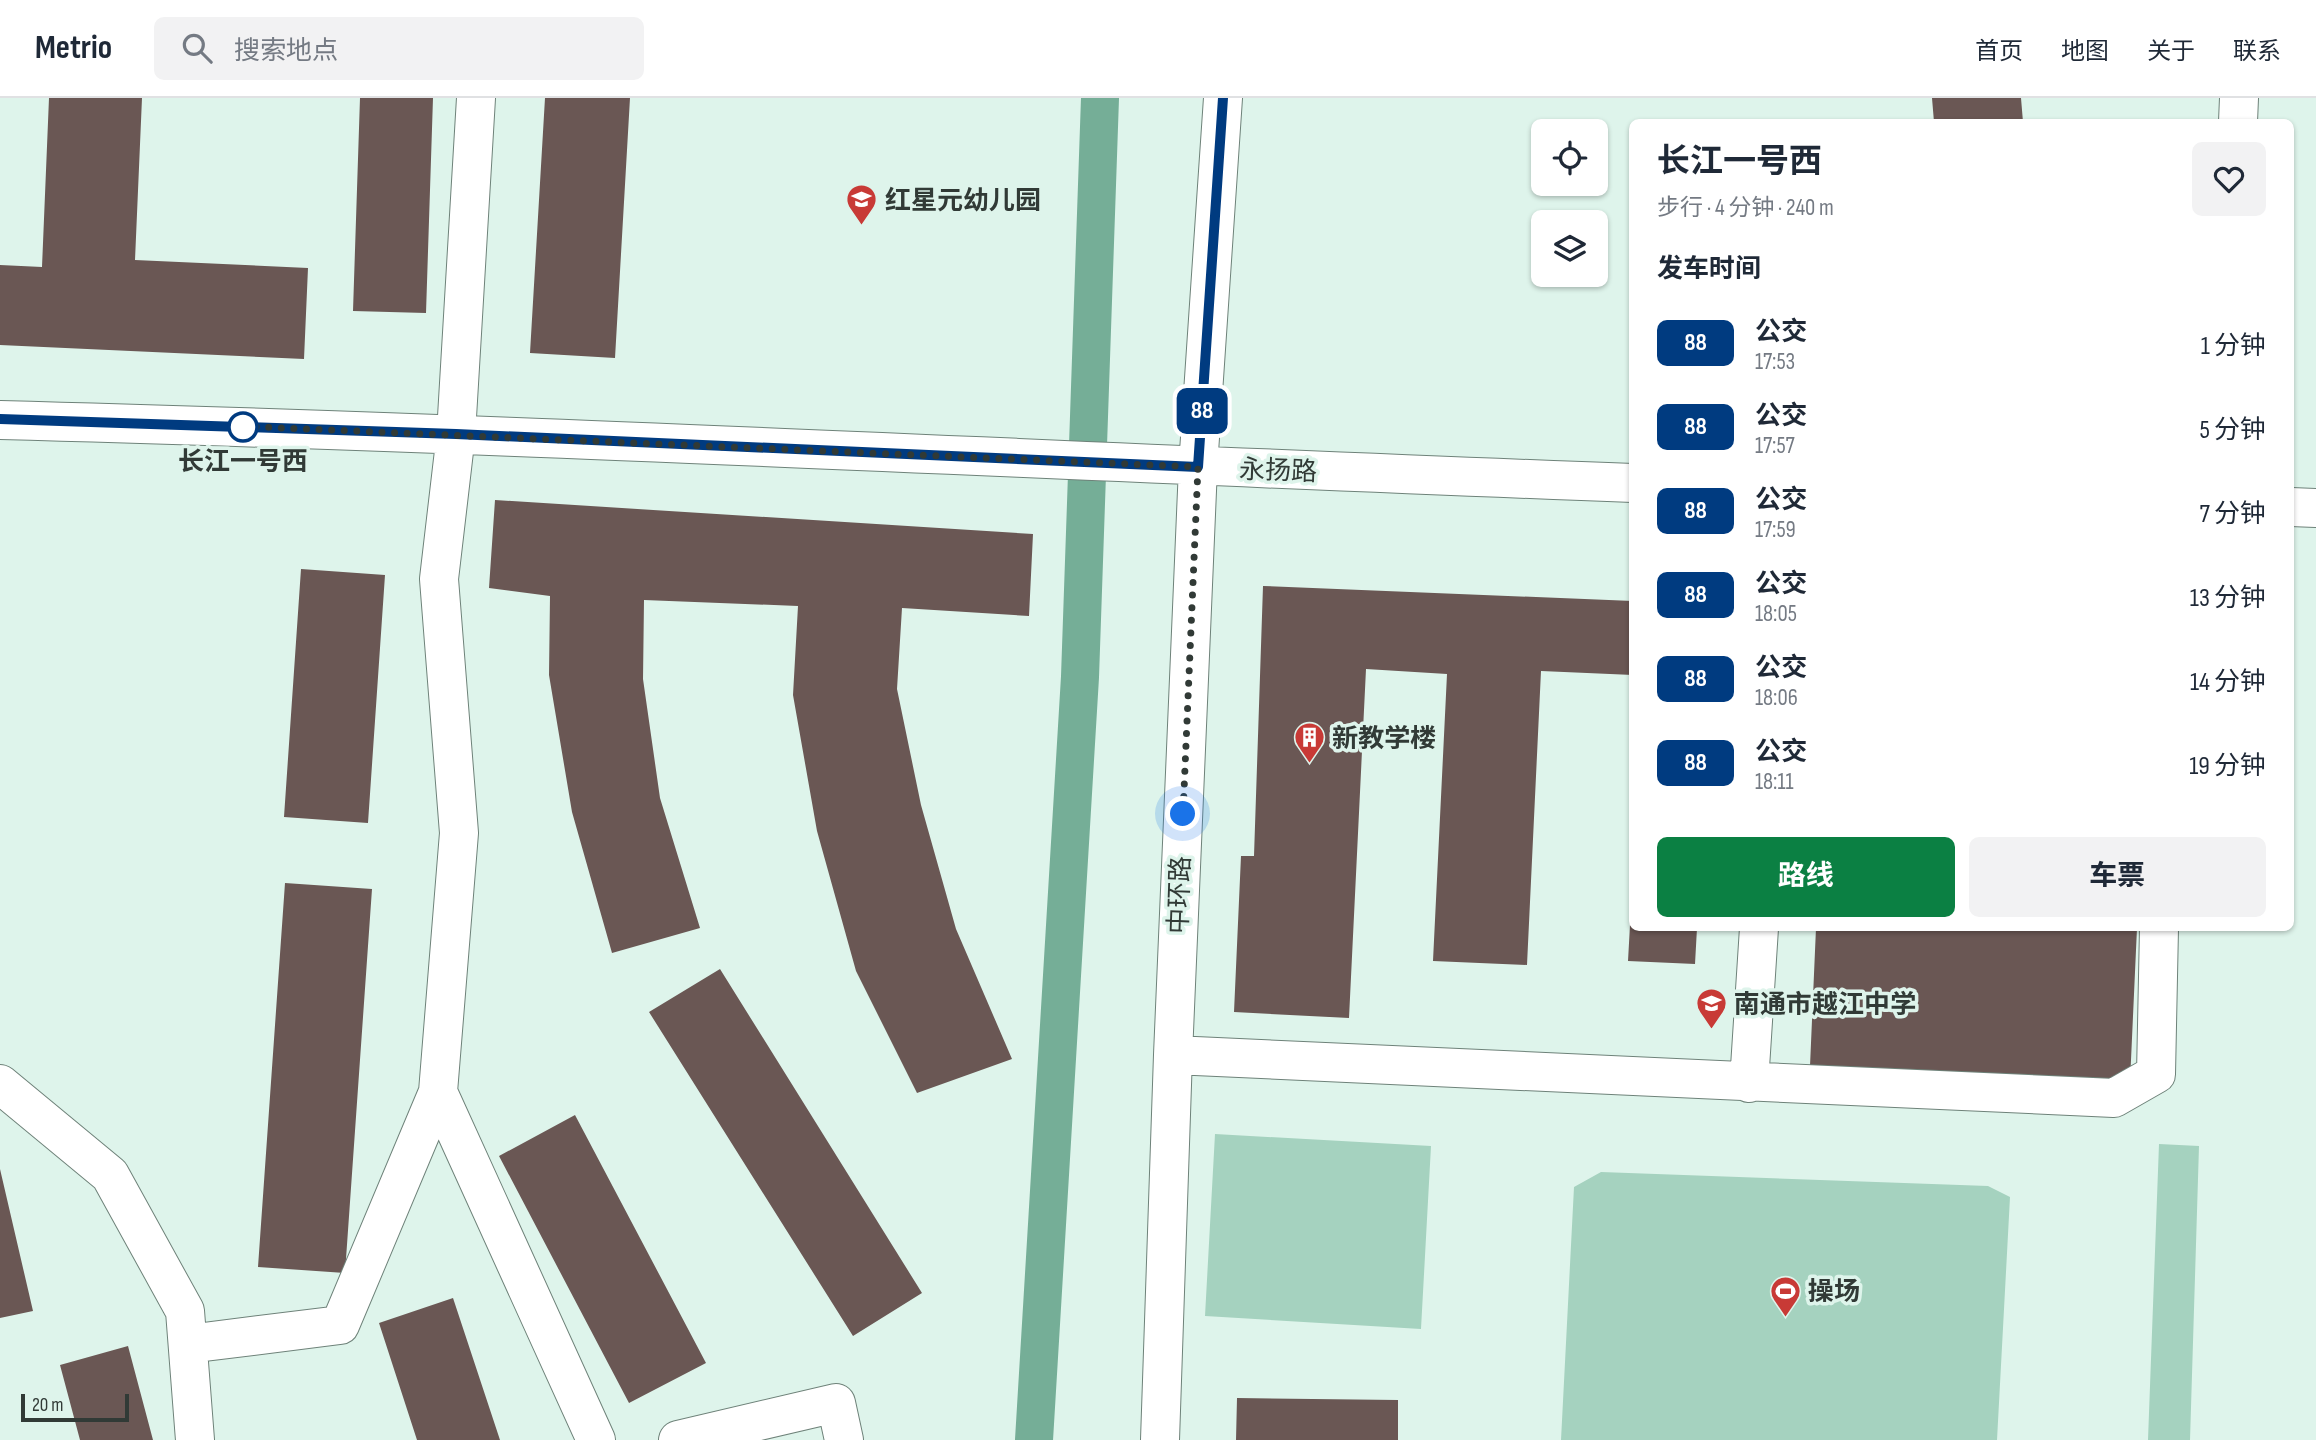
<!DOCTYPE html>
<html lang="zh">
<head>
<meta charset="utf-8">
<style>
	:root { --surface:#fff; --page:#f2f2f3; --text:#1f2937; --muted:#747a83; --line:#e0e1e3; --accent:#0b8043 }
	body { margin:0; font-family:"Sofia Sans Condensed","Noto Sans SC",sans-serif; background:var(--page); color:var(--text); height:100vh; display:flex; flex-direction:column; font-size:26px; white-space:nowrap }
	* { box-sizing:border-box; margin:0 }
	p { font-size:23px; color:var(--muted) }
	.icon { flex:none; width:38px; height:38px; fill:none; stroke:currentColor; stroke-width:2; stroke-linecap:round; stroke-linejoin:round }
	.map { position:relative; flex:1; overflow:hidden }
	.panel { position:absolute; left:1629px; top:21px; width:665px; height:812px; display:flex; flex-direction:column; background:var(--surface); border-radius:10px; box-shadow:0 2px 5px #0004 }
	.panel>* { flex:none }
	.badge { padding:0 14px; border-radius:10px; font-size:24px; line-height:46px }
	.tools { position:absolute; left:1531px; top:21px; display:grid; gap:14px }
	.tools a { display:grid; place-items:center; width:77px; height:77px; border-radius:10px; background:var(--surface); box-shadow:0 2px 5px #0004; font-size:35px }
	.scale { position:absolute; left:21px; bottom:18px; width:108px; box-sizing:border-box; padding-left:7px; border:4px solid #313a36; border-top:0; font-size:19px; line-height:24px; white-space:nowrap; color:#313a36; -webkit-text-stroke:5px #def4eb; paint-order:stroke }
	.you { position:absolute; width:35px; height:35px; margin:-18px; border:5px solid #fff; border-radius:50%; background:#1a73e8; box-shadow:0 0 0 10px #1a73e833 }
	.map>.badge { position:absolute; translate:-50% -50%; box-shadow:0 0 0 4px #fff }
	h2 { padding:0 28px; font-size:26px; line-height:63px }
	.round { display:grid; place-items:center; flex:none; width:74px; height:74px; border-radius:10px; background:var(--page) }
	.overview { display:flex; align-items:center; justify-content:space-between; height:119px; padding:0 28px }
	h1 { font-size:33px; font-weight:700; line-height:52px }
	.button { display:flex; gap:14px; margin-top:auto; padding:14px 28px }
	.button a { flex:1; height:80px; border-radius:10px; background:var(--accent); color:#fff; font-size:28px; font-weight:700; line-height:80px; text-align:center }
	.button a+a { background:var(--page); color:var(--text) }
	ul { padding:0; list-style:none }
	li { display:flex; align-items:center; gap:21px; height:84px; padding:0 28px }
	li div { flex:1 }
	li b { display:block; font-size:26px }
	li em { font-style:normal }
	li .badge { min-width:77px; font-weight:700; text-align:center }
	header { display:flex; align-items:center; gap:42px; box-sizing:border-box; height:98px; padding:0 35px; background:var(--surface); border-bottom:2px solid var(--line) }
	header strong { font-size:33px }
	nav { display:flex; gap:38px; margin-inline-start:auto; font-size:24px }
	.search { width:490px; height:63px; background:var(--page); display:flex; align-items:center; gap:18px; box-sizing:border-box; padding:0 24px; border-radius:10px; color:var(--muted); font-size:26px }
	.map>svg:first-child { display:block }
</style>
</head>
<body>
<header>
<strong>Metrio</strong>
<div class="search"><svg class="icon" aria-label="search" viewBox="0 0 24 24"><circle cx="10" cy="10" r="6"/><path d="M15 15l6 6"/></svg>搜索地点</div>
<nav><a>首页</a><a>地图</a><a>关于</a><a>联系</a></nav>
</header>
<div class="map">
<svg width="2316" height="1342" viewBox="0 0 2316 1342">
	<rect width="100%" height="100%" fill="#def4eb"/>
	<path fill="#a5d2bf" d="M1215 1036 1431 1048 1421 1231 1205 1218Z
		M2159 1046 2199 1048 2190 1342H2148Z
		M1601 1074 1988 1088 2010 1099 1997 1342H1561L1574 1089Z"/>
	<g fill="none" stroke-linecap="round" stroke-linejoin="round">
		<path stroke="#75ae97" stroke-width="38" d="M1034 1342 1080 579 1100 0"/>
	</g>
	<path fill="#6a5754" d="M49 0H142L135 162 308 170 304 261 0 247V167L42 169Z
		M360 0H433L426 215 353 213Z
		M545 0H630L615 260 530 255Z
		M1932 0H2021L2023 24H1934Z
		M495 402 1033 436 1029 518 902 510 897 591 921 707 956 831 1012 961 917 995 856 873 817 733 793 597 798 508 644 502 643 581 660 700 700 830 612 855 572 714 549 577 550 498 489 490Z
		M301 471 385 477 368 725 284 719Z
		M1263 488 1633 503V577L1541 573 1527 867 1433 863 1447 576 1366 571 1349 920 1234 914 1241 758H1254Z
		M285 785 372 791 345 1175 258 1169Z
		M1631 809H1633V830H1697L1695 866 1628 863Z
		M1816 830H2137L2130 984 1810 968Z
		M720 871 922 1195 853 1238 649 914Z
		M575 1017 706 1265 629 1305 499 1058Z
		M0 1071 33 1213 0 1220Z
		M453 1200 500 1342H417L379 1225Z
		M128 1248 153 1342H80L60 1267Z
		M1237 1300 1398 1302V1342H1236Z"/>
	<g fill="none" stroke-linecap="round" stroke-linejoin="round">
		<defs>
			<path id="minor" d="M476 0 456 336 439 481 459 735 438 994 596 1342
				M2238 24 2239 0
				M0 322C544 336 1088 365 1633 385
				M2291 409 2316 410
				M1173 957 2114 1000 2156 976 2159 830
				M1749 985 1759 830
				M0 986 110 1077 185 1213 195 1342
				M188 1246 340 1227 438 994
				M678 1342 836 1305 844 1342
				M1160 1342 1173 957 1198 369 1223 0"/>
		</defs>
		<use href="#minor" stroke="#6e8279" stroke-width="40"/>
		<use href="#minor" stroke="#fff" stroke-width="38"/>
	</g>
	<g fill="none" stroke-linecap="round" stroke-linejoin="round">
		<defs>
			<path id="line" d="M0 321 456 336 1198 369 1223 0"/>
		</defs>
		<use href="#line" stroke="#fff" stroke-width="16"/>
		<use href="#line" stroke="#003b80" stroke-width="10"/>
		<path stroke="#313a36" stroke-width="7" stroke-dasharray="0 12.6" d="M243 329 237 328 1198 369 1183 716"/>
	</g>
	<defs>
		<symbol id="school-pin" viewBox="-11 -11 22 30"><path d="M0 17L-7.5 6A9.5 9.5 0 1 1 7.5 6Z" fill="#c83a36" stroke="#def4eb"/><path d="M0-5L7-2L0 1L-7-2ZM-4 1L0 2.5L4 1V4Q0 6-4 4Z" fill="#fff"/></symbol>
		<symbol id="building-pin" viewBox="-11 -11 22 30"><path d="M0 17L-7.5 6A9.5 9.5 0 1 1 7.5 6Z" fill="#c83a36" stroke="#def4eb"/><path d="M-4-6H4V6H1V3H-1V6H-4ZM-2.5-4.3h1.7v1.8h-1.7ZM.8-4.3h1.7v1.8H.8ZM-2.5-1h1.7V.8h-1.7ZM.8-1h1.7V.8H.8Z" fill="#fff"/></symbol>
		<symbol id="stadium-pin" viewBox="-11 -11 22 30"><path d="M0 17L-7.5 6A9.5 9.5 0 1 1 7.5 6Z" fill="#c83a36" stroke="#def4eb"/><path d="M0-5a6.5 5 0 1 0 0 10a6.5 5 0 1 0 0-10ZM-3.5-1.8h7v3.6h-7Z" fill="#fff"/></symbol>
	</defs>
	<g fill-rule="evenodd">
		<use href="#school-pin" x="844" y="84" width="35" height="47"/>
		<use href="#building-pin" x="1292" y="622" width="35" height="47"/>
		<use href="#school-pin" x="1694" y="888" width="35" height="47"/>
		<use href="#stadium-pin" x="1768" y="1176" width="35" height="47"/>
	</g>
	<circle fill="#fff" stroke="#003b80" stroke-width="3.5" cx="243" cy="329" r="14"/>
	<g text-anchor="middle" stroke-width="7" stroke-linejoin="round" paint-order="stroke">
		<g font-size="26" font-weight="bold" fill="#313a36" stroke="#def4eb" text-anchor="start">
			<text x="885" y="111">红星元幼儿园</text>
			<text x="1332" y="649">新教学楼</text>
			<text x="1734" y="915">南通市越江中学</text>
			<text x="1808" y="1202">操场</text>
		</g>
		<g font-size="26" font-weight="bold" fill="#313a36" stroke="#def4eb">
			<text x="243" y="372">长江一号西</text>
		</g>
		<g font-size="26" fill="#313a36" stroke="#def4eb">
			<text transform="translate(1278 372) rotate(2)" y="9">永扬路</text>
			<text transform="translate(1179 797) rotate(-88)" y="9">中环路</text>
		</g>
	</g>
</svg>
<div class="tools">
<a><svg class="icon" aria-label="locate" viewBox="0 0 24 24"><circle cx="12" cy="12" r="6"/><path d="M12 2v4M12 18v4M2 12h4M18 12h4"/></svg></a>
<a><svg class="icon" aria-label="layers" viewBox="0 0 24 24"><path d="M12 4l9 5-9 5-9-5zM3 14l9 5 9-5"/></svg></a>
</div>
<div class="scale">20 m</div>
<div class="you" style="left:1183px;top:716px"></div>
<b class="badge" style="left:1202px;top:313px;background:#003b80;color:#fff">88</b>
<section class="panel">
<div class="overview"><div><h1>长江一号西</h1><p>步行 · 4 分钟 · 240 m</p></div><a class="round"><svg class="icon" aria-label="heart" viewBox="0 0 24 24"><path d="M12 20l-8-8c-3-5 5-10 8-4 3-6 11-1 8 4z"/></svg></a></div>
<h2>发车时间</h2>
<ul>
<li><span class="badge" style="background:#003b80;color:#fff">88</span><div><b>公交</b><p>17:53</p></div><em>1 分钟</em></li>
<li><span class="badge" style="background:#003b80;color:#fff">88</span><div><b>公交</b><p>17:57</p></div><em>5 分钟</em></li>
<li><span class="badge" style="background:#003b80;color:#fff">88</span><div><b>公交</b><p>17:59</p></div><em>7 分钟</em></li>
<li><span class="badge" style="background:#003b80;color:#fff">88</span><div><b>公交</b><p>18:05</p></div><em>13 分钟</em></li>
<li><span class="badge" style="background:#003b80;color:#fff">88</span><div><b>公交</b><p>18:06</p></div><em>14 分钟</em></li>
<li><span class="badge" style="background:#003b80;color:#fff">88</span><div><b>公交</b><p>18:11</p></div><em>19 分钟</em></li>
</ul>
<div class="button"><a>路线</a><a>车票</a></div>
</section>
</div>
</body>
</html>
